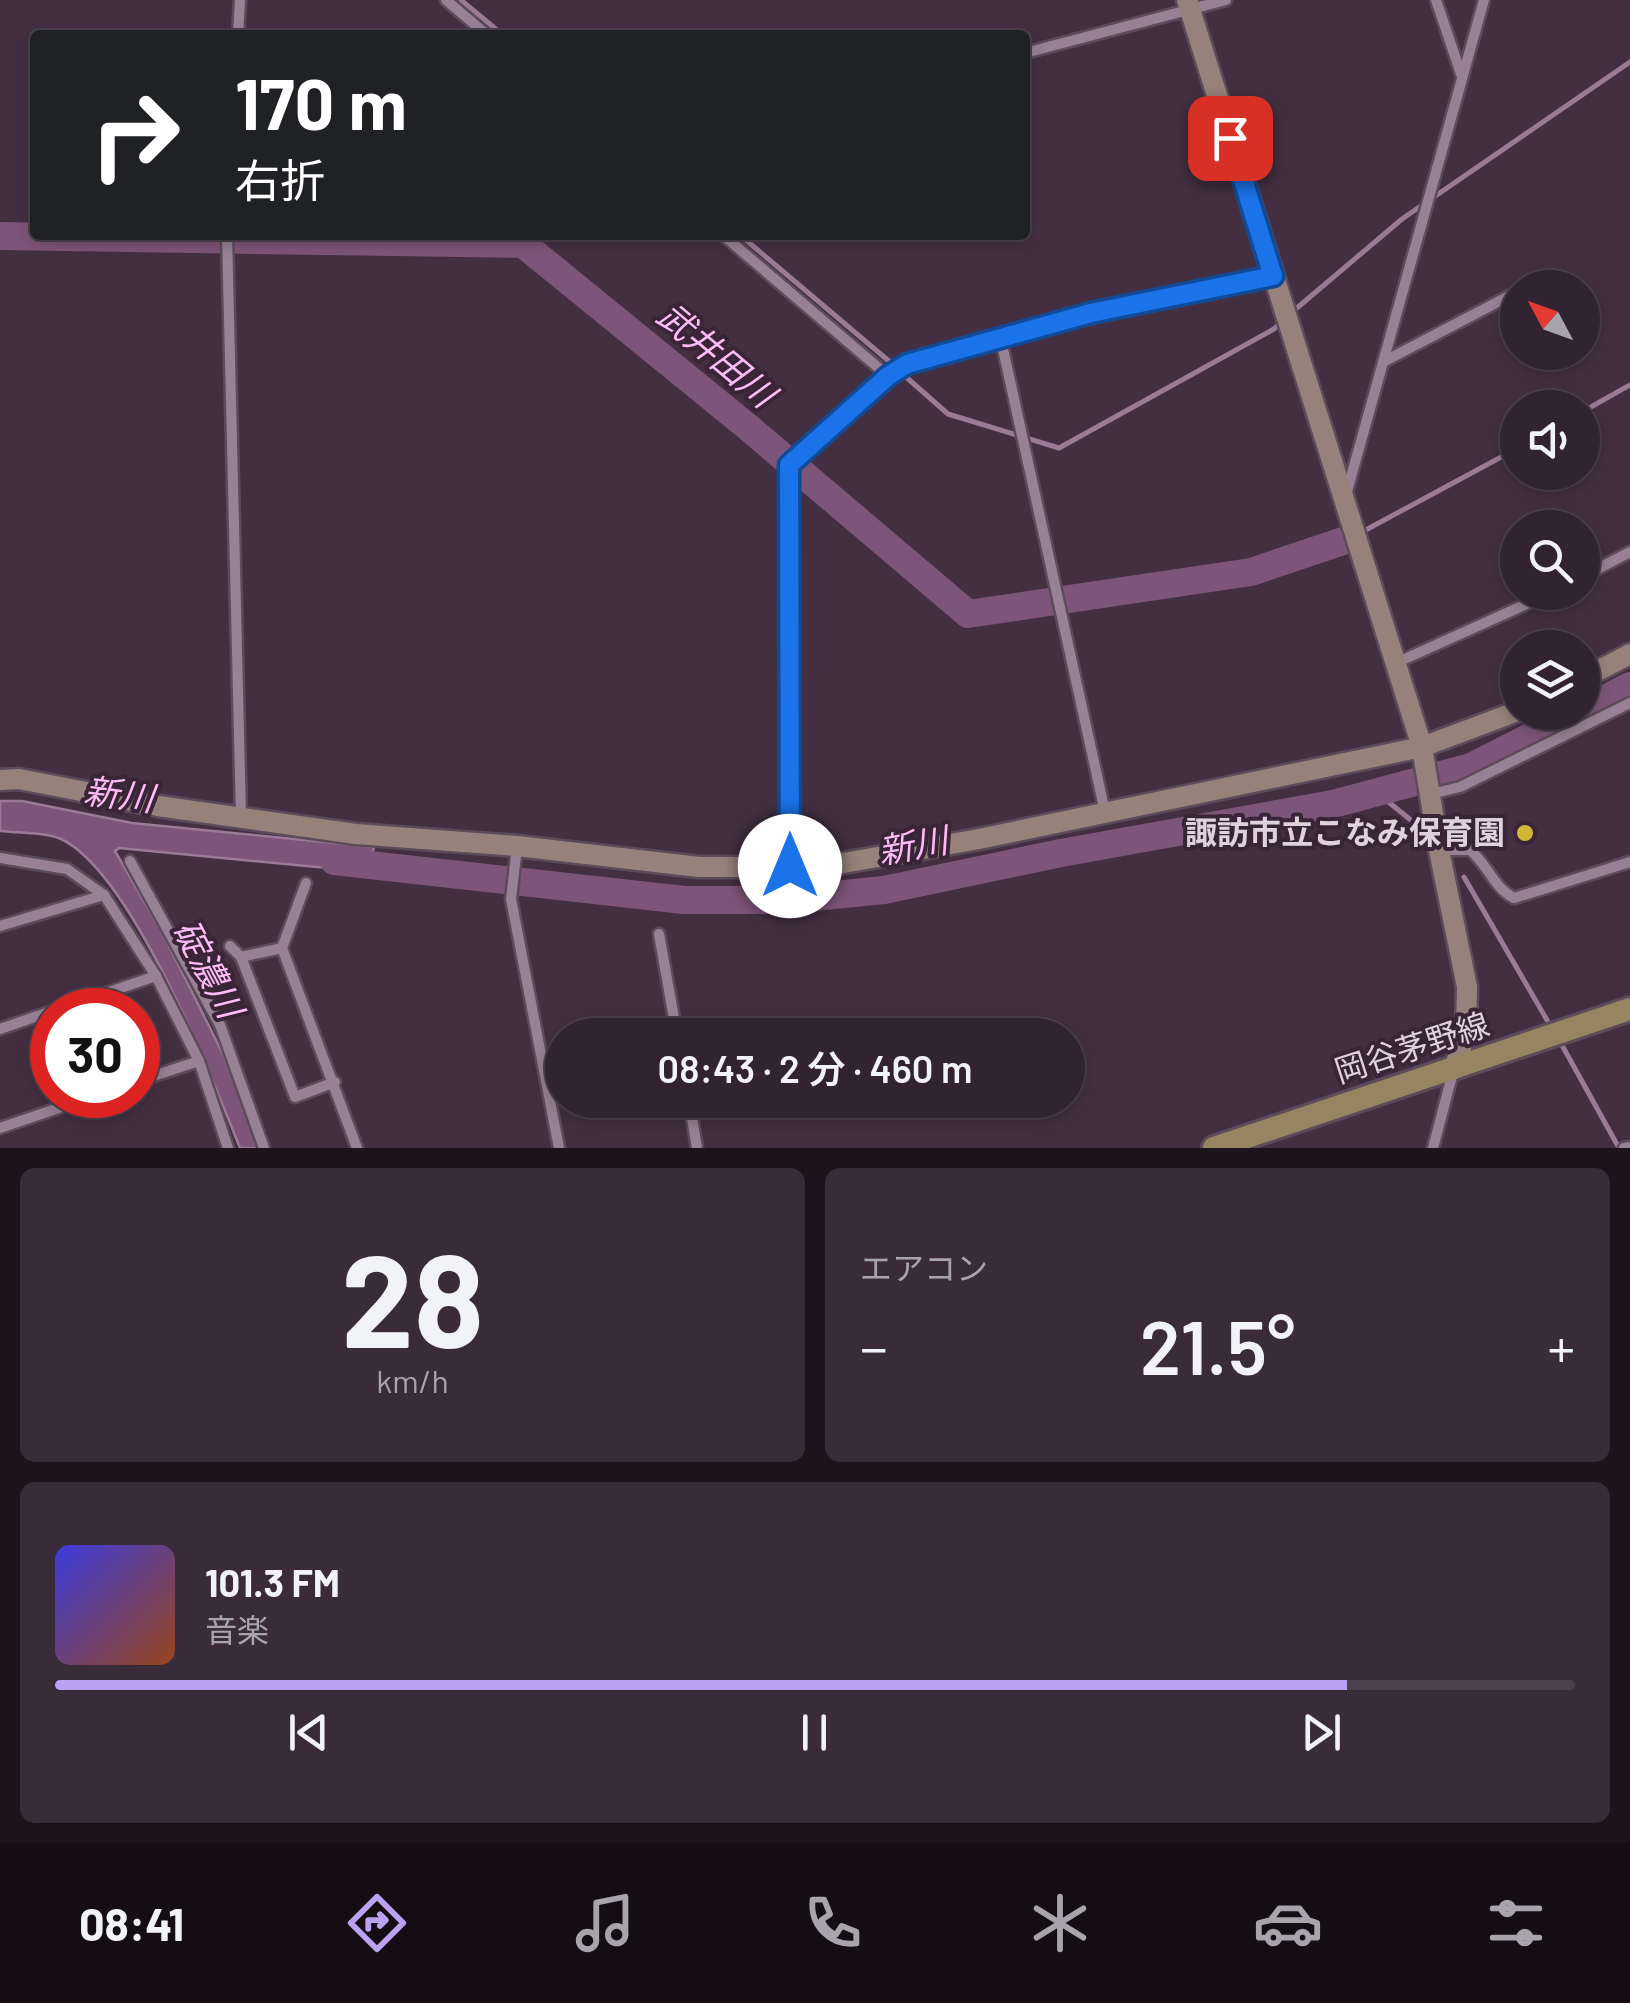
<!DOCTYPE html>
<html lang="ja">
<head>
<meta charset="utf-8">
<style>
	:root { --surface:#322331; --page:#3a2b39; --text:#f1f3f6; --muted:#a8a4ab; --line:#4d404d; --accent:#bca0f2 }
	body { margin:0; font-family:Barlow,"Noto Sans JP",sans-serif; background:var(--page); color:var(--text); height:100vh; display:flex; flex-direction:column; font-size:38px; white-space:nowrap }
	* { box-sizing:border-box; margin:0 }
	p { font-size:32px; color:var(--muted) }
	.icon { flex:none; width:55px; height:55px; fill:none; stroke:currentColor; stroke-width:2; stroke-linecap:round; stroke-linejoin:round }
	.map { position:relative; height:1148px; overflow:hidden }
	.sheet { display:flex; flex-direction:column; gap:20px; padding:20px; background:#1c131b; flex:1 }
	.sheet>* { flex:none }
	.top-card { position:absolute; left:30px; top:30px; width:1000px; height:210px; border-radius:10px; box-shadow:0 5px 15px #0003,0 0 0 2px var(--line); background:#202124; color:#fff; overflow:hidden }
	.needle { width:65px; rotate:311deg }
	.fabs { position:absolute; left:1500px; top:270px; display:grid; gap:20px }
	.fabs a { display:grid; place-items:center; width:100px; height:100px; border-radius:50%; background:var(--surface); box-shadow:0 5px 15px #0003,0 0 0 2px var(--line); font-size:50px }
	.speed { position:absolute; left:30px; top:988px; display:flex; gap:20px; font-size:50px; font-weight:700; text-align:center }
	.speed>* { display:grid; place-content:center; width:130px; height:130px; border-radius:50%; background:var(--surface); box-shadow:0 5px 15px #0003,0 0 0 2px var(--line); line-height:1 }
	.speed .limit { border:15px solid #d22; background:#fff; color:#111 }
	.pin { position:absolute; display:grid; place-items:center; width:85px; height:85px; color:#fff; margin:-42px; border-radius:20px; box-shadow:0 5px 15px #0006 }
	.me { position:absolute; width:110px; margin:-55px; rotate:0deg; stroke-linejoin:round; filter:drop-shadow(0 0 8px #0008) }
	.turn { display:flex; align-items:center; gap:35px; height:210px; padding:0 40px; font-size:45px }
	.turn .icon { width:130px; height:130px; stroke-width:2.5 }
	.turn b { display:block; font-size:70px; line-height:85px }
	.big { font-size:75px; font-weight:600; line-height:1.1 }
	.sheet .card { flex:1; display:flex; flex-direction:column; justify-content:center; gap:15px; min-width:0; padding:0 35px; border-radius:15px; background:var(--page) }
	.sheet .dial { align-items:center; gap:0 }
	.dial b { font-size:130px; line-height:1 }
	.song { display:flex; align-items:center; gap:30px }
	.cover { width:120px; height:120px; border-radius:15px; background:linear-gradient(135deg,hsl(240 70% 55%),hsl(20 70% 35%)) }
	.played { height:10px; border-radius:5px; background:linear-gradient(90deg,var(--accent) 85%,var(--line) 85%) }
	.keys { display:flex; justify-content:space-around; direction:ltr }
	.heat { display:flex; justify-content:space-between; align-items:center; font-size:55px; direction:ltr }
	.sheet .tiles { flex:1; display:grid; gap:20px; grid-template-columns:1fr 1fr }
	.card:last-child { grid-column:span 2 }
	.trip { position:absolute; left:545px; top:1018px; width:540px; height:100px; border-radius:50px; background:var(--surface); box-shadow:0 5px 15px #0003,0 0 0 2px var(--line); font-weight:600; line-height:100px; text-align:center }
	.tabs { display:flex; height:160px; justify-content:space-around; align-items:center; background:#140e14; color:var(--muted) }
	.tabs .icon { width:70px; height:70px }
	.tabs .active { color:var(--accent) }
	.tabs b { font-size:45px; color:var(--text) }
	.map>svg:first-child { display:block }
	.water { fill:#7e557a; stroke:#9b7a98; stroke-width:2.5 }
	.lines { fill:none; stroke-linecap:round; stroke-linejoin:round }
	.stream { stroke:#9b7a98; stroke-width:5 }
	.river { stroke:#7e557a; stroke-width:28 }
	.street-casing { stroke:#5c4b5b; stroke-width:15 }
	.secondary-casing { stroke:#5c4b5b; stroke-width:25 }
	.primary-casing { stroke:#5c4b5b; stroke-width:28 }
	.street { stroke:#988196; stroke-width:10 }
	.secondary { stroke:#97827b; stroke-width:20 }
	.primary { stroke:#978461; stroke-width:22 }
	.route-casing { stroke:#114b97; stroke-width:25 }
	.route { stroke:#1a73e8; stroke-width:18 }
	.poi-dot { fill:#d2b736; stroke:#392537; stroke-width:4 }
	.labels { text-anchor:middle; stroke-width:8; stroke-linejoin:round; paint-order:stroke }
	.poi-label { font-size:32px; font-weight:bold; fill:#dfd2dd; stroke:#392537; text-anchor:end }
	.street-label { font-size:32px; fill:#dfd2dd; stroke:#392537 }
	.water-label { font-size:35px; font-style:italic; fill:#febcf7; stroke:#392537 }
</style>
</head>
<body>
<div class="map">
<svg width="1630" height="1148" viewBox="0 0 1630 1148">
	<rect width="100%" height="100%" fill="#432f41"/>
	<path class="water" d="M0,801h22l110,22 242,24 -6,25 -249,-24 -4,3 47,81 62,124 36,92h-20c-29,-73 -109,-276 -179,-309 -17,-7 -42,-6 -61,-8z"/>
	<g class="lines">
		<g class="stream">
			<polyline points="461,0 503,35"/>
			<polyline points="740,235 890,362"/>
			<polyline points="1291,313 1402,219 1630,62"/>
			<polyline points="906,377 948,414 1059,448 1274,329 1283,320"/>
			<polyline points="1582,412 1630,385"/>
			<polyline points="1362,532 1518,448"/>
			<polyline points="1376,792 1417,825"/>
			<polyline points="1464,877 1547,1020"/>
			<polyline points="1563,1047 1619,1148"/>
		</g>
		<g class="river">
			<polyline points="0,236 523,244 749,428 968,614 1251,572 1343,541"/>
			<polyline points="1582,711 1630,686"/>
			<polyline points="334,861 684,900 784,900 884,890 1061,853 1333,804 1471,767 1579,712"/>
		</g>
		<defs>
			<g id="street">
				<polyline points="446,0 487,35"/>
				<polyline points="1436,0 1461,74"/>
				<polyline points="238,35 240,0"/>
				<polyline points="1025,53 1226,0"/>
				<polyline points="227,235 241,817"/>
				<polyline points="723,235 888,376"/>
				<polyline points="1001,340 1105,812"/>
				<polyline points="1383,362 1513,294"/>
				<polyline points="1346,495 1484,0"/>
				<polyline points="1582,577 1630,552"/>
				<polyline points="1398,662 1553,592"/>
				<polyline points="1431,794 1460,787 1630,703"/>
				<polyline points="517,847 511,899 559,1148"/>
				<path d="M1440,850h30c18,15 24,38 44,48l116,-36"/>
				<polyline points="0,858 67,869 104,895 156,976 199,1061 228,1148"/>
				<polyline points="130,861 220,1025 264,1148"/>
				<polyline points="791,867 789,465 796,456 809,451 888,376 907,364 1091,313 1273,276"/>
				<polyline points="306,883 282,948 357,1148"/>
				<polyline points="0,926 104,895"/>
				<polyline points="659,934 677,1035"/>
				<polyline points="230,946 241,957 282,948"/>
				<polyline points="241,957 295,1097 335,1082"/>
				<polyline points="56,1010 156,976"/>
				<polyline points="0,1029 52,1011"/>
				<polyline points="138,1081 199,1061"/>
				<polyline points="689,1100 697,1148"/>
				<polyline points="0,1128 97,1095"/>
				<polyline points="1433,1148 1453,1072"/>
				<polyline points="1624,1148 1630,1147"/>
			</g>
			<g id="secondary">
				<polyline points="1187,0 1422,747 1439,850 1467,987 1466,1032 1454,1069"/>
				<polyline points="1582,679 1630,654"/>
				<polyline points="0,780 19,779 158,806 356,834 517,846 699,867 791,867 838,864 979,839 1422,747 1518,711"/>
			</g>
			<polyline id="primary" points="1214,1148 1630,1009"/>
		</defs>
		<use href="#street" class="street-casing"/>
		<use href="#secondary" class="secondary-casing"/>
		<use href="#primary" class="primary-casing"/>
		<use href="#street" class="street"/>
		<use href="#secondary" class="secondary"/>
		<use href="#primary" class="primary"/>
	</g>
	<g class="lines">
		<defs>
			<polyline id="route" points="790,866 789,465 888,376 907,364 1091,313 1273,276 1230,138"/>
		</defs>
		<use href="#route" class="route-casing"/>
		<use href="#route" class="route"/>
	</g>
	<circle class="poi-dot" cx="1525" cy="833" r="10"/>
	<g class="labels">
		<g class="poi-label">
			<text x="1505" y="844">諏訪市立こなみ保育園</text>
		</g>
		<g class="street-label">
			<text transform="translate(1412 1048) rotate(-18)" y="11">岡谷茅野線</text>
		</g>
		<g class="water-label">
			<text transform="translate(716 355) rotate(40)" y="12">武井田川</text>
			<text transform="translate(119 795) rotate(7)" y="12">新川</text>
			<text transform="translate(913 846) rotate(-10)" y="12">新川</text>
			<text transform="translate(208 969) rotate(62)" y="12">碇濃川</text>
		</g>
	</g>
</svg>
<div class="fabs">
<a><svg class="needle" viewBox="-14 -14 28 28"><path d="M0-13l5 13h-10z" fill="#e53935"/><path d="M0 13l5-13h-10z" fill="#a8a4ab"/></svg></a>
<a><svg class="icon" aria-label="sound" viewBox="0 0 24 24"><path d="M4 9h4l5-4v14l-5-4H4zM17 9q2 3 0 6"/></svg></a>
<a><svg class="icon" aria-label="search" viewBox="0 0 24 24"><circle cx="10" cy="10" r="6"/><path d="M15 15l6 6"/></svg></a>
<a><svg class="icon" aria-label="layers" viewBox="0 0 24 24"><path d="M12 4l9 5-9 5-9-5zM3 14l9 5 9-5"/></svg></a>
</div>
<div class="speed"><div class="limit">30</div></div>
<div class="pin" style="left:1230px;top:138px;background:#d93025"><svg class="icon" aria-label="arrive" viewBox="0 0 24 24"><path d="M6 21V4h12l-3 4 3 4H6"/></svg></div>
<svg class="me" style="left:790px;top:866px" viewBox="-20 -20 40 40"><circle r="19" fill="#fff"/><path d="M0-13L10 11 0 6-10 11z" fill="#1a73e8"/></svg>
<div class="trip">08:43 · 2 分 · 460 m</div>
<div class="top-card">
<div class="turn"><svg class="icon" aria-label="right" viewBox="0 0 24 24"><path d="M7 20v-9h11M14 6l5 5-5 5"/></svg><div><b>170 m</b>右折</div></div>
</div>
</div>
<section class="sheet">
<div class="tiles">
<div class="card dial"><b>28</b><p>km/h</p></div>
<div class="card"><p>エアコン</p>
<div class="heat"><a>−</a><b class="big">21.5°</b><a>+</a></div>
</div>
<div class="card">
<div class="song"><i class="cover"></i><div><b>101.3 FM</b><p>音楽</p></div></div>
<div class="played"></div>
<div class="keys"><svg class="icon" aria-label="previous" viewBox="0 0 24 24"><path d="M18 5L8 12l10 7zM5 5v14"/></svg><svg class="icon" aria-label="pause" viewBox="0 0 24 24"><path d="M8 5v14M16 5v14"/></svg><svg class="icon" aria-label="next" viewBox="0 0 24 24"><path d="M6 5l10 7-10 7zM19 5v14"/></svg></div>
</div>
</div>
</section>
<nav class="tabs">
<b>08:41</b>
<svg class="icon active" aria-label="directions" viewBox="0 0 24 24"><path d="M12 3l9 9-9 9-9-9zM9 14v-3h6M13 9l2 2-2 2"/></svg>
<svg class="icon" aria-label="music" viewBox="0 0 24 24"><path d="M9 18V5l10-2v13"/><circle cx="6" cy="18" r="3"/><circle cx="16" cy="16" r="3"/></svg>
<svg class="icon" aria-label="phone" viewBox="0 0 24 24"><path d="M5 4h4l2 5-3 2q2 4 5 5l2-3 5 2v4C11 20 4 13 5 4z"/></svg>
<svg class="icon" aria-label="climate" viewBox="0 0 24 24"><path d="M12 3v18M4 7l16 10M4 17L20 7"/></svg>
<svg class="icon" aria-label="car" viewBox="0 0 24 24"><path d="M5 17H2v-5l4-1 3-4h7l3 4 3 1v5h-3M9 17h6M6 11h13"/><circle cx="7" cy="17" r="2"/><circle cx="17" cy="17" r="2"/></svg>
<svg class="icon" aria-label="filters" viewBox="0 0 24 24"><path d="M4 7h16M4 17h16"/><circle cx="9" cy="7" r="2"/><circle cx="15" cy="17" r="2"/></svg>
</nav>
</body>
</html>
